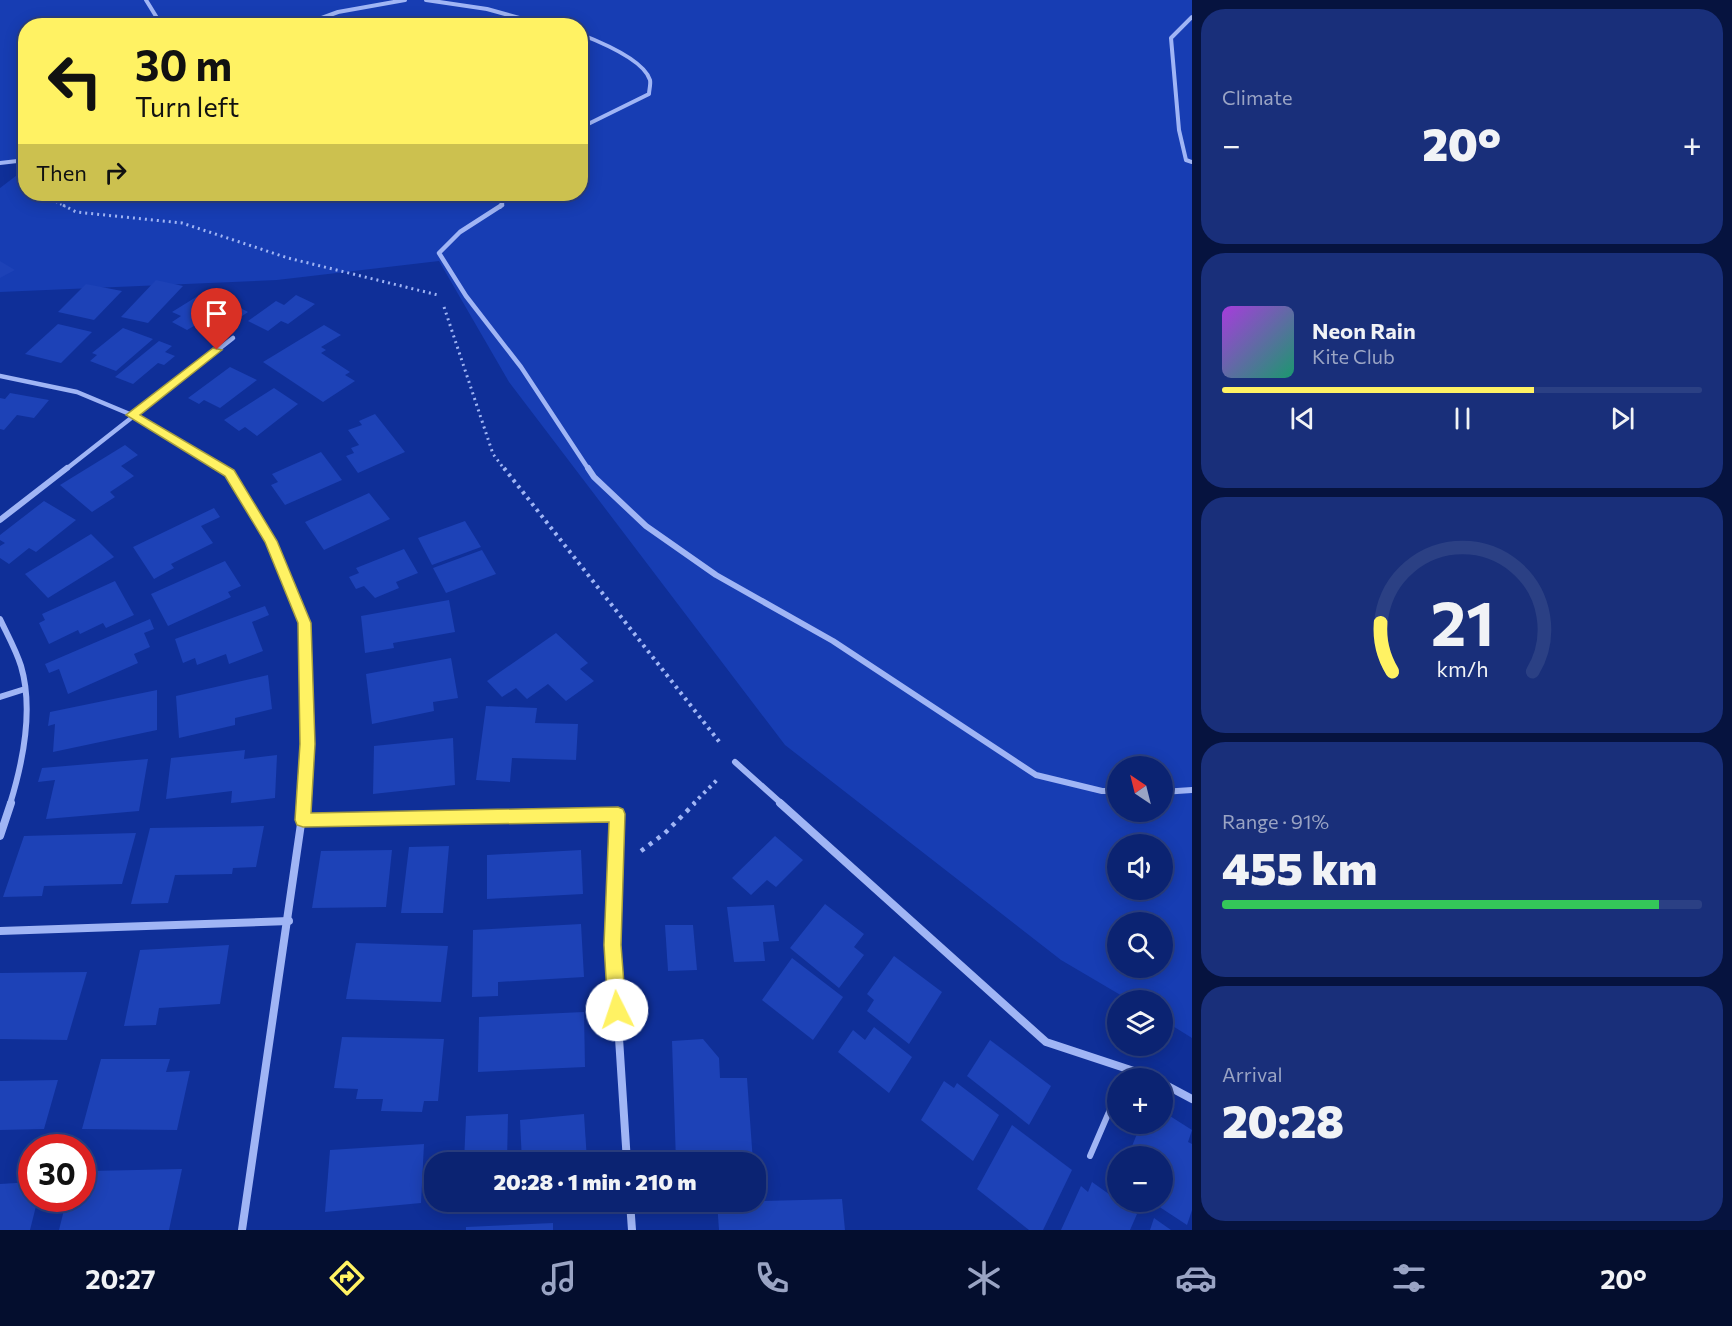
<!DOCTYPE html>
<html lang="en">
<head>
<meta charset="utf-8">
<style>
	:root { --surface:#0b2372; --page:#192f7a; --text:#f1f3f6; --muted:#9aa4c4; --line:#2b4084; --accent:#fff263 }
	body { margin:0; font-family:Commissioner,sans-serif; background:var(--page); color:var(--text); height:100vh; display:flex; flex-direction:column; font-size:22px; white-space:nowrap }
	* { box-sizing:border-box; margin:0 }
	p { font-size:20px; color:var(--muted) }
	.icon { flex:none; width:33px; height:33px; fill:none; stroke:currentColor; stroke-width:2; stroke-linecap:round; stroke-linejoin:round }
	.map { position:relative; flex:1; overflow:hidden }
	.drawer { display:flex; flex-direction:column; gap:9px; padding:9px; background:#06133f; width:540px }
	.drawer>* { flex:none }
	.hud { position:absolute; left:18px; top:18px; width:570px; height:183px; border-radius:24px; box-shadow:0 3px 15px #0003,0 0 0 2px var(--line); background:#fff263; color:#111; overflow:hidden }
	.needle { width:39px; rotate:325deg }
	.fabs { position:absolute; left:1107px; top:756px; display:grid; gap:12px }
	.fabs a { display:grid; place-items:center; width:66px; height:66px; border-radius:50%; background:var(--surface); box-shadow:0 3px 15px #0003,0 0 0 2px var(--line); font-size:30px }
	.speed { position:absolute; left:18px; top:1134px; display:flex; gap:12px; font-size:30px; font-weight:700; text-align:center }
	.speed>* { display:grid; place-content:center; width:78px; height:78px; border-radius:50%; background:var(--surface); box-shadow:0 3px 15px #0003,0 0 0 2px var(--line); line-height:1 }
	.speed .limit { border:9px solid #d22; background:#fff; color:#111 }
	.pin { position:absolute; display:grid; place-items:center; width:51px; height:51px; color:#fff; margin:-62px -26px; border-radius:50% 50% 50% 0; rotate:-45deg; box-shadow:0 0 6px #0007 }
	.pin .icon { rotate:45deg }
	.me { position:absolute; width:66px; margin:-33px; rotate:356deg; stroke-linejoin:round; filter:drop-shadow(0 0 4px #0008) }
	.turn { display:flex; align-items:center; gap:21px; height:126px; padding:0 18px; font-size:27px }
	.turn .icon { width:78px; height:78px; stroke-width:2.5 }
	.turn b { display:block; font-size:42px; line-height:51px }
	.then { display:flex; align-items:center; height:57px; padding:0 18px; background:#0003; gap:12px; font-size:22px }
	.big { font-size:45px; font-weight:800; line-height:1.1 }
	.drawer .tile { flex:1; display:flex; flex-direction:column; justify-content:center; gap:9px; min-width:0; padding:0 21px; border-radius:24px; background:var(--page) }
	.drawer .dial { align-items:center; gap:0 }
	.dial svg { height:156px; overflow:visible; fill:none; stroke:var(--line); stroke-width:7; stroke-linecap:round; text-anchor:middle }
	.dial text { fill:var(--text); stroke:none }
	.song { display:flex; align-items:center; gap:18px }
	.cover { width:72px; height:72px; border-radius:9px; background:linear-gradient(135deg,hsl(280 70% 55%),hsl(160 70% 35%)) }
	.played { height:6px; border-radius:3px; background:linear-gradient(90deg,var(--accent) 65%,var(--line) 65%) }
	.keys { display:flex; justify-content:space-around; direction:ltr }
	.heat { display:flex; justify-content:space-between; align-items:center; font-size:33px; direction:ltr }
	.charge { height:9px; border-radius:4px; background:linear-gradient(90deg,#34c759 91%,var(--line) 0) }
	.trip { position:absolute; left:424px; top:1152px; width:342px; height:60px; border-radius:24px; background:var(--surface); box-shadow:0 3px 15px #0003,0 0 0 2px var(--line); font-weight:800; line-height:60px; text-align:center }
	.tab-bar { display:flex; height:96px; justify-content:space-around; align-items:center; background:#040e2e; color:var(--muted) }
	.tab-bar .icon { width:42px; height:42px }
	.tab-bar .active { color:var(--accent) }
	.tab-bar b { font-size:27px; color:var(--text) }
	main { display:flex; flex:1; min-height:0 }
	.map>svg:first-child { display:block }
	.green { fill:#173db3; fill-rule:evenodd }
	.building { fill:#1d42b7 }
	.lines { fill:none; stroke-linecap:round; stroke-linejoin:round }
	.path-far3 { stroke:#a0b5f5; stroke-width:2; stroke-dasharray:1.5 3; stroke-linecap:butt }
	.path-far2 { stroke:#a0b5f5; stroke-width:3; stroke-dasharray:2 4; stroke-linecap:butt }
	.path-far1 { stroke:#a0b5f5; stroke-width:4; stroke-dasharray:3 4.5; stroke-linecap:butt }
	.path { stroke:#a0b5f5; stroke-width:4.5; stroke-dasharray:4 6; stroke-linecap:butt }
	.service { stroke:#a0b5f5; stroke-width:6 }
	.minor-far3 { stroke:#a0b5f5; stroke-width:4 }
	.minor-far2 { stroke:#a0b5f5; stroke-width:4.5 }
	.minor-far1 { stroke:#a0b5f5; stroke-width:6 }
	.minor { stroke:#a0b5f5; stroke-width:8 }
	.route { fill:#fff263; stroke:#a69d40; stroke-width:1.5 }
</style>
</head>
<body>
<main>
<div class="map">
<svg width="1192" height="1230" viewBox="0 0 1192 1230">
	<rect width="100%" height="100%" fill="#0f2f98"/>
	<path class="green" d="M0,0h1192v1038l-29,-18 -1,-20h-33l-68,-40 -276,-215 -276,-363 -70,-121 -162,19 -277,12v-104l25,-19 1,25h554v-168h-554l-1,136 -25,-1zM1118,766h44v46h-44zM1118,844h44v46h-44zM1118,922h44v46h-44z"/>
	<g class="building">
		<polygon points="0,261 15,270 0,278"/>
		<polygon points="156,280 183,286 148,323 121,317"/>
		<polygon points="86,284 122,291 94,320 58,312"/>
		<polygon points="201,294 222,306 229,302 248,312 217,333 199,323 187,330 172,322 181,316 172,312"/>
		<polygon points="296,295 315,304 288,324 281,321 268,331 248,321 276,301 284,305"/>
		<polygon points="58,324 92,332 61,363 25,354"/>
		<polygon points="324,325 341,335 321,347 326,350 321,353 350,372 345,375 355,381 323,402 263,362"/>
		<polygon points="123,328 153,339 116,371 90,361 97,355 92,353"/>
		<polygon points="159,341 172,346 165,352 175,356 164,365 158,363 133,384 115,377"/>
		<polygon points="230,367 257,380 220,408 204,400 199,404 188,398"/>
		<polygon points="274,388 298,404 257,436 245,427 239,431 224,420"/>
		<polygon points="10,393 49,400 34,418 17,415 4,430 0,429 0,398 5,399"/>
		<polygon points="375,414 405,452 358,473 346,456 354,453 351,448 359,445 348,430 362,425 359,421"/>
		<polygon points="125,445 138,455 121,466 134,476 110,492 115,497 92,512 60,485"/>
		<polygon points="321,452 342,480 285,505 271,485 278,482 272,474"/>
		<polygon points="369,493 390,519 324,550 305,522"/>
		<polygon points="44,501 76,520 36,552 29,548 9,564 0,558 0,546 5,543 0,540 0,535"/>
		<polygon points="214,508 220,517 201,526 213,543 171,564 174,568 154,579 133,547"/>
		<polygon points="465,521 481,547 432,565 418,538"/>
		<polygon points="91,534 114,557 48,598 25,574"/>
		<polygon points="404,549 418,573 396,582 399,588 375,598 364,586 356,589 349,577 359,573 356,568"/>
		<polygon points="482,550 496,574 446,593 433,568"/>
		<polygon points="225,561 241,586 228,592 231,597 168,626 151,594"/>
		<polygon points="115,581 134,615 106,628 103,623 80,634 78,630 49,644 39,623 45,620 42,614"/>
		<polygon points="449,600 455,632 393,643 394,648 365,653 361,616"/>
		<polygon points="265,606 269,615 252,622 263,651 229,664 226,654 197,665 195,658 183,663 175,639"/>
		<polygon points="150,619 154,629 144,633 150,647 134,654 138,663 68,694 59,669 49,673 45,664"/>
		<polygon points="556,633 588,663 580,669 594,681 566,701 548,684 527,699 516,688 502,697 487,681"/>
		<polygon points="451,658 458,698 433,702 434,711 372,724 366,674"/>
		<polygon points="268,675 272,709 235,718 235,725 179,738 176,696"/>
		<polygon points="157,690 157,730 53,752 55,724 48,726 50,712"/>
		<polygon points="486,706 537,708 535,723 578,724 576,760 512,758 510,782 476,780"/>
		<polygon points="453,738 455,785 373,794 374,746"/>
		<polygon points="245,750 244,759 277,755 275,798 231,803 232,791 166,799 171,758"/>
		<polygon points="148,759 139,811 46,819 55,780 38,782 42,768"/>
		<polygon points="264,826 256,867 233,868 232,874 175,875 168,903 131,904 150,828"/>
		<polygon points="136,833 122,884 44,886 42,896 3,897 24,836"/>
		<polygon points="775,836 803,860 776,887 767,880 751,895 732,878"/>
		<polygon points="449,846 443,913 401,913 409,847"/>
		<polygon points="392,850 386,907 312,908 321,851"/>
		<polygon points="581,850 583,894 487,899 487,855"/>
		<polygon points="825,904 864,934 854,947 864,955 839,988 790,948"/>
		<polygon points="774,905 779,941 763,942 765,961 734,962 727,907"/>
		<polygon points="581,924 584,977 498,982 498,996 472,997 473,930"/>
		<polygon points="665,925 693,925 697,970 668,971"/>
		<polygon points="356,943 448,946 441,1002 346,999"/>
		<polygon points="229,945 220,1004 159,1008 156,1025 124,1026 140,950"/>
		<polygon points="894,956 942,992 909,1044 867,1011 874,1000 867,994"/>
		<polygon points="792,958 843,997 813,1040 762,1000"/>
		<polygon points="87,972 67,1040 0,1039 0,973"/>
		<polygon points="584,1012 585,1067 478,1072 479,1017"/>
		<polygon points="874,1027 912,1057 889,1093 838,1052 853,1030 865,1040"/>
		<polygon points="342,1037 444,1039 438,1101 424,1101 422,1112 381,1111 383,1099 356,1099 358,1089 334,1088"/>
		<polygon points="703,1039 719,1058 720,1078 747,1078 753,1162 676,1162 672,1041"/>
		<polygon points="990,1040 1051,1086 1029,1125 967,1076"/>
		<polygon points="101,1059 170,1059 166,1072 190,1071 177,1130 82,1129"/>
		<polygon points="58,1080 44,1129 0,1130 0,1081"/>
		<polygon points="944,1081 954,1088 957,1083 999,1115 973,1161 921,1120"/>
		<polygon points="1162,1111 1192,1130 1188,1142 1192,1144 1192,1210 1187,1225 1152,1202 1162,1202 1162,1156 1128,1156 1141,1124 1162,1124"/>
		<polygon points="508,1114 507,1162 464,1162 466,1116"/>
		<polygon points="584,1114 587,1161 522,1162 520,1120"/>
		<polygon points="1012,1125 1072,1170 1043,1230 1029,1230 977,1189"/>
		<polygon points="424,1144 421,1203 325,1212 330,1150"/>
		<polygon points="182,1169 169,1230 59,1230 67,1198 82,1198 82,1187 86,1186 90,1171"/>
		<polygon points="32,1182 32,1198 38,1198 30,1230 0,1230 0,1184"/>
		<polygon points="1092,1182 1137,1214 1130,1230 1061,1230 1081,1186 1088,1192"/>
		<polygon points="842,1199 845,1230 719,1230 717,1202"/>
		<polygon points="1154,1218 1171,1230 1150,1230"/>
		<polygon points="553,1223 553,1230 466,1230 466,1227"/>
	</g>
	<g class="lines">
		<polyline class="path-far3" points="40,194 66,207"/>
		<g class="path-far2">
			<polyline points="63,205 76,212 182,223 288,258 438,295"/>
			<polyline points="444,307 493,454 505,470"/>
		</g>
		<g class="path-far1">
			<polyline points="504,468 721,744"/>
			<polyline points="693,804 719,778"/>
		</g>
		<polyline class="path" points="641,851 665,833 695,803"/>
		<g class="service">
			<polyline points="1123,1078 1127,1068"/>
			<polyline points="1090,1156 1118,1091"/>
		</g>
		<g class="minor-far3">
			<polyline points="146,0 162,26"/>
			<polyline points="426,0 487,9 548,26"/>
			<polyline points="1192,17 1171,38 1179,130 1186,160 1192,162"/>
			<polyline points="300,26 338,12 405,0"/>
			<path d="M580,34c18,7 64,26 70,46 1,4 -1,10 -1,14l-69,34"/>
			<polyline points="0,163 26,160"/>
			<polyline points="500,207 507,194"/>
		</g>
		<g class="minor-far2">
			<polyline points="502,205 460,232 439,253 466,296 521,367 589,470"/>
			<polyline points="0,376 77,392 132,415 223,470"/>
			<polyline points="65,470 233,338"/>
		</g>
		<g class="minor-far1">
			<polyline points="221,468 229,473 271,541 304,623 307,745 304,804"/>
			<polyline points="588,468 594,477 646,526 716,575 833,641 1036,775 1102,791 1118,791"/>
			<polyline points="0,520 67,468"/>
			<path d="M0,619c7,15 16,31 21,47 13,44 2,96 -11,138"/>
			<polyline points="0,697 25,689"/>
			<polyline points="735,762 782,804"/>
			<polyline points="1162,792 1192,790"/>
		</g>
		<g class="minor">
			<polyline points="780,803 1046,1042 1155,1078"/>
			<polyline points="303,820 618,814 613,945 627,1162"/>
			<polyline points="0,836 11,803"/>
			<polyline points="0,931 289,921"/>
			<polyline points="1162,1083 1192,1099"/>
			<polyline points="630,1202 632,1230"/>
			<polyline points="242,1230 304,803"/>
		</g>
	</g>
	<polygon class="route" points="213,348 222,350 140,415 234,470 277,541 311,623 315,744 311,813 618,807 623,809 625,814 621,945 626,1010 623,1016 617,1019 611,1016 608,1010 604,945 609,822 303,827 297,825 295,820 300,744 298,623 265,542 225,476 126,415"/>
</svg>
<div class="fabs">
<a><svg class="needle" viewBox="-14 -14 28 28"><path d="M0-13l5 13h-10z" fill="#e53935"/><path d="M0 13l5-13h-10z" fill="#9aa4c4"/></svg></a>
<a><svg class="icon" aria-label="sound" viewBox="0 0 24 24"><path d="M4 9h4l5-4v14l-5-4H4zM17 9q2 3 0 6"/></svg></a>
<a><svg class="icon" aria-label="search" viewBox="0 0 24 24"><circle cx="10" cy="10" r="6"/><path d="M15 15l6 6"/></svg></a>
<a><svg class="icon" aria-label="layers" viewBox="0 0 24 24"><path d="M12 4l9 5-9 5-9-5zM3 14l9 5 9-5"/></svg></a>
<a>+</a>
<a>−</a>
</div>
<div class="speed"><div class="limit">30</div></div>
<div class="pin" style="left:217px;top:350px;background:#d93025"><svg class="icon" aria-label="arrive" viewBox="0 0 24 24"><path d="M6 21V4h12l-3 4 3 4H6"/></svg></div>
<svg class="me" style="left:617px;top:1010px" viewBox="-20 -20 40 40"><circle r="19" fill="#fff"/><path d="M0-13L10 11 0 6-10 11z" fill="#fff263"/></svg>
<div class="trip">20:28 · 1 min · 210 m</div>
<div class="hud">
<div class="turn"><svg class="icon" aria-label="left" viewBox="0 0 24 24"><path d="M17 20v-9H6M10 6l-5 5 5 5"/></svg><div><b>30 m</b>Turn left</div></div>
<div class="then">Then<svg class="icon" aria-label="right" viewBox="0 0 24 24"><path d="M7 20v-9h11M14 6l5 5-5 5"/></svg></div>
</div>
</div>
<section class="drawer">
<div class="tile"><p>Climate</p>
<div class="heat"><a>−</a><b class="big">20°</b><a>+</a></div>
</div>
<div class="tile">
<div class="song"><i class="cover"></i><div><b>Neon Rain</b><p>Kite Club</p></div></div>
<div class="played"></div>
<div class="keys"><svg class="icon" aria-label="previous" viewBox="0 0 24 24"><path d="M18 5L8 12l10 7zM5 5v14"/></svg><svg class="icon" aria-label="pause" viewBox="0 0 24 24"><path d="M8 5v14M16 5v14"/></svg><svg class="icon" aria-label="next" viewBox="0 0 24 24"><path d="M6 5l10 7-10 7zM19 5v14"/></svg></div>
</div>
<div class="tile dial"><svg viewBox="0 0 100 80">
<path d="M14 69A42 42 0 1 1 86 69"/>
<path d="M14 69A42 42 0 0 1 8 44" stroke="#fff263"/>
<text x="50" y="56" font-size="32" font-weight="700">21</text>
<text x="50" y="72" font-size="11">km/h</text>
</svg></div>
<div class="tile"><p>Range · 91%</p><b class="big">455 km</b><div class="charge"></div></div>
<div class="tile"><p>Arrival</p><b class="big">20:28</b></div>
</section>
</main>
<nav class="tab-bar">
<b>20:27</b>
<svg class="icon active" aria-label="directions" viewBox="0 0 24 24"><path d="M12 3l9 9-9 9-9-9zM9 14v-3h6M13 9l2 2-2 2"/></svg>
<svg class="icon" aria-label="music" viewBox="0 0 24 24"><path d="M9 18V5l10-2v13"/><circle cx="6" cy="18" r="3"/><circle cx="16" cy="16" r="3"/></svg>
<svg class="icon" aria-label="phone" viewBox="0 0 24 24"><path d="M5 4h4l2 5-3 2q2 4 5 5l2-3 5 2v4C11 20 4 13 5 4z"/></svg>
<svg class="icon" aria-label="climate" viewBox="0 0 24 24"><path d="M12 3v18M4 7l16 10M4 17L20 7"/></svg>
<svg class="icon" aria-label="car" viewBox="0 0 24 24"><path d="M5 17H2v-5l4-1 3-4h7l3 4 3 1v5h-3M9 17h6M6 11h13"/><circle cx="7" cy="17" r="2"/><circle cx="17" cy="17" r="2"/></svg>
<svg class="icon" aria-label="filters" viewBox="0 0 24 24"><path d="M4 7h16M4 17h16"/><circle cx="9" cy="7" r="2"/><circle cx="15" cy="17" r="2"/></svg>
<b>20°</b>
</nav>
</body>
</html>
